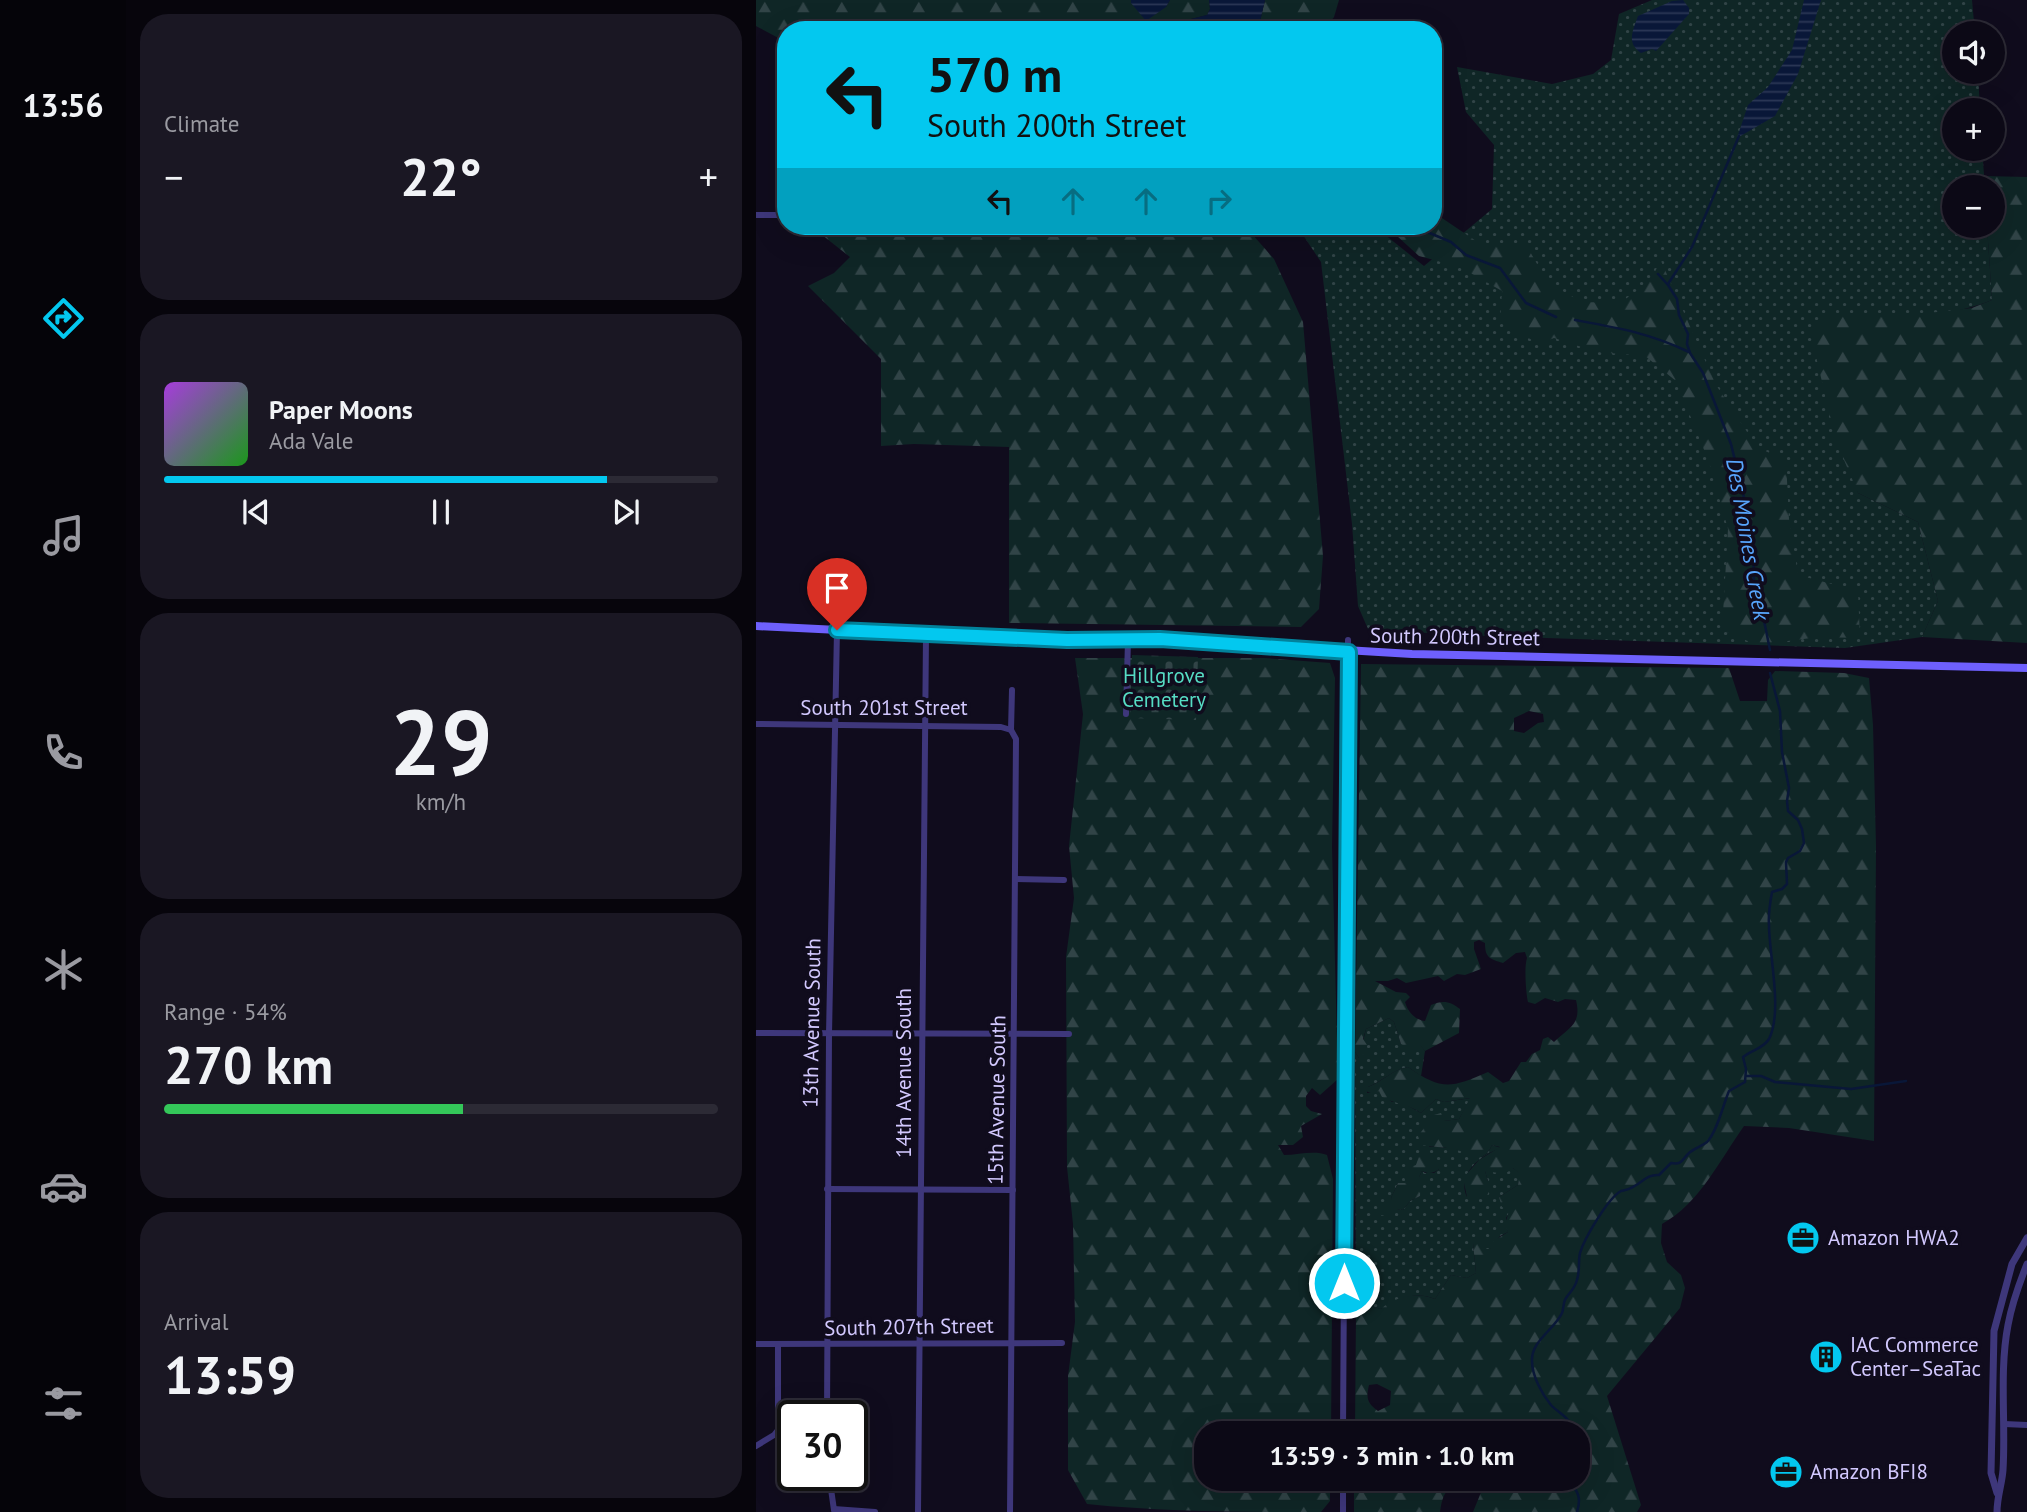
<!DOCTYPE html>
<html lang="en">
<head>
<meta charset="utf-8">
<style>
	:root { --surface:#0c0916; --page:#1a1723; --text:#f1f3f6; --muted:#9a9aa1; --line:#2c2a35; --accent:#03c8ef }
	body { margin:0; font-family:"PT Sans",sans-serif; background:var(--page); color:var(--text); height:100vh; display:flex; flex-direction:column; font-size:26px; white-space:nowrap }
	* { box-sizing:border-box; margin:0 }
	p { font-size:23px; color:var(--muted) }
	.icon { flex:none; width:38px; height:38px; fill:none; stroke:currentColor; stroke-width:2; stroke-linecap:round; stroke-linejoin:round }
	.map { position:relative; flex:1; overflow:hidden }
	.sheet { display:flex; flex-direction:column; gap:14px; padding:14px; background:#07050c; width:630px }
	.sheet>* { flex:none }
	.banner { position:absolute; left:21px; top:21px; width:665px; height:214px; border-radius:28px; box-shadow:0 7px 28px #0002,0 0 0 2px var(--line); background:#03c8ef; color:#111; overflow:hidden }
	.buttons { position:absolute; left:1186px; top:21px; display:grid; gap:14px }
	.buttons a { display:grid; place-items:center; width:63px; height:63px; border-radius:50%; background:var(--surface); box-shadow:0 7px 28px #0002,0 0 0 2px var(--line); font-size:35px }
	.speed { position:absolute; left:21px; top:1400px; display:flex; gap:14px; font-size:35px; font-weight:700; text-align:center }
	.speed>* { display:grid; place-content:center; width:91px; height:91px; border-radius:50%; background:var(--surface); box-shadow:0 7px 28px #0002,0 0 0 2px var(--line); line-height:1 }
	.speed .limit { border:4px solid #111; border-radius:10px; background:#fff; color:#111 }
	.pin { position:absolute; display:grid; place-items:center; width:60px; height:60px; color:#fff; margin:-72px -30px; border-radius:50% 50% 50% 0; rotate:-45deg; box-shadow:0 0 7px #0007 }
	.pin .icon { rotate:45deg }
	.me { position:absolute; width:77px; margin:-38px; rotate:0deg; stroke-linejoin:round; filter:drop-shadow(0 0 5px #0008) }
	.turn { display:flex; align-items:center; gap:24px; height:147px; padding:0 35px; font-size:32px }
	.turn .icon { width:91px; height:91px; stroke-width:2.5 }
	.turn b { display:block; font-size:49px; line-height:60px }
	.lanes { display:flex; align-items:center; height:66px; padding:0 35px; background:#0003; justify-content:center; gap:35px; direction:ltr }
	.lanes .off { opacity:.35 }
	.big { font-size:52px; font-weight:600; line-height:1.1 }
	.sheet .widget { flex:1; display:flex; flex-direction:column; justify-content:center; gap:10px; min-width:0; padding:0 24px; border-radius:28px; background:var(--page) }
	.sheet .dial { align-items:center; gap:0 }
	.dial b { font-size:91px; line-height:1 }
	.song { display:flex; align-items:center; gap:21px }
	.cover { width:84px; height:84px; border-radius:10px; background:linear-gradient(135deg,hsl(280 70% 55%),hsl(120 70% 35%)) }
	.played { height:7px; border-radius:4px; background:linear-gradient(90deg,var(--accent) 80%,var(--line) 80%) }
	.keys { display:flex; justify-content:space-around; direction:ltr }
	.heat { display:flex; justify-content:space-between; align-items:center; font-size:38px; direction:ltr }
	.charge { height:10px; border-radius:5px; background:linear-gradient(90deg,#34c759 54%,var(--line) 0) }
	.trip { position:absolute; left:438px; top:1421px; width:396px; height:70px; border-radius:28px; background:var(--surface); box-shadow:0 7px 28px #0002,0 0 0 2px var(--line); font-weight:600; line-height:70px; text-align:center }
	main { display:flex; flex:1; min-height:0 }
	.dock { display:flex; flex-direction:column; width:126px; justify-content:space-around; align-items:center; background:#050409; color:var(--muted) }
	.dock .icon { width:49px; height:49px }
	.dock .active { color:var(--accent) }
	.dock b { font-size:32px; color:var(--text) }
	.map>svg:first-child { display:block }
	.grass { fill:url(#grass-dots); fill-rule:evenodd }
	.forest { fill:url(#forest-firs); fill-rule:evenodd }
	.cemetery { fill:url(#cemetery-stones) }
	.water { fill:url(#water-rules) }
	.lines { fill:none; stroke-linecap:round; stroke-linejoin:round }
	.stream { stroke:#091738; stroke-width:2.5 }
	.minor { stroke:#3e377b; stroke-width:6 }
	.tertiary { stroke:#3e377b; stroke-width:7 }
	.secondary { stroke:#6e60fd; stroke-width:8 }
	.route-casing { stroke:#02829b; stroke-width:18 }
	.route { stroke:#03c8ef; stroke-width:12 }
	.labels { text-anchor:middle; stroke-width:7; stroke-linejoin:round; paint-order:stroke }
	.street-label { font-size:21px; fill:#d2c8fe; stroke:#100c1d }
	.park-label { font-size:21px; fill:#56dcc4; stroke:#100c1d }
	.poi-label { font-size:21px; fill:#d2c8fe; stroke:#100c1d; text-anchor:start }
	.water-label { font-size:23px; font-style:italic; fill:#57a5fd; stroke:#100c1d }
</style>
</head>
<body>
<main>
<nav class="dock">
<b>13:56</b>
<svg class="icon active" aria-label="directions" viewBox="0 0 24 24"><path d="M12 3l9 9-9 9-9-9zM9 14v-3h6M13 9l2 2-2 2"/></svg>
<svg class="icon" aria-label="music" viewBox="0 0 24 24"><path d="M9 18V5l10-2v13"/><circle cx="6" cy="18" r="3"/><circle cx="16" cy="16" r="3"/></svg>
<svg class="icon" aria-label="phone" viewBox="0 0 24 24"><path d="M5 4h4l2 5-3 2q2 4 5 5l2-3 5 2v4C11 20 4 13 5 4z"/></svg>
<svg class="icon" aria-label="climate" viewBox="0 0 24 24"><path d="M12 3v18M4 7l16 10M4 17L20 7"/></svg>
<svg class="icon" aria-label="car" viewBox="0 0 24 24"><path d="M5 17H2v-5l4-1 3-4h7l3 4 3 1v5h-3M9 17h6M6 11h13"/><circle cx="7" cy="17" r="2"/><circle cx="17" cy="17" r="2"/></svg>
<svg class="icon" aria-label="filters" viewBox="0 0 24 24"><path d="M4 7h16M4 17h16"/><circle cx="9" cy="7" r="2"/><circle cx="15" cy="17" r="2"/></svg>
</nav>
<section class="sheet">
<div class="widget"><p>Climate</p>
<div class="heat"><a>−</a><b class="big">22°</b><a>+</a></div>
</div>
<div class="widget">
<div class="song"><i class="cover"></i><div><b>Paper Moons</b><p>Ada Vale</p></div></div>
<div class="played"></div>
<div class="keys"><svg class="icon" aria-label="previous" viewBox="0 0 24 24"><path d="M18 5L8 12l10 7zM5 5v14"/></svg><svg class="icon" aria-label="pause" viewBox="0 0 24 24"><path d="M8 5v14M16 5v14"/></svg><svg class="icon" aria-label="next" viewBox="0 0 24 24"><path d="M6 5l10 7-10 7zM19 5v14"/></svg></div>
</div>
<div class="widget dial"><b>29</b><p>km/h</p></div>
<div class="widget"><p>Range · 54%</p><b class="big">270 km</b><div class="charge"></div></div>
<div class="widget"><p>Arrival</p><b class="big">13:59</b></div>
</section>
<div class="map">
<svg width="1271" height="1512" viewBox="0 0 1271 1512">
	<defs>
		<pattern id="grass-dots" width="8" height="8" patternUnits="userSpaceOnUse" patternTransform="scale(1.75)"><rect width="8" height="8" fill="#0f2626"/><path d="M2 2h.1M6 6h.1" fill="none" stroke="#314447" stroke-width="1.8" stroke-linecap="round"/></pattern>
		<pattern id="forest-firs" width="22" height="20" patternUnits="userSpaceOnUse" patternTransform="scale(1.75)"><rect width="22" height="20" fill="#0f2626"/><path d="M5 1l3.5 6h-7zM16 11l3.5 6h-7z" fill="#314447"/></pattern>
		<pattern id="cemetery-stones" width="16" height="16" patternUnits="userSpaceOnUse" patternTransform="scale(1.75)"><rect width="16" height="16" fill="#0f2626"/><path d="M2 7V4a2 2 0 0 1 4 0v3zM10 15v-3a2 2 0 0 1 4 0v3z" fill="#314447"/></pattern>
		<pattern id="water-rules" width="6" height="5" patternUnits="userSpaceOnUse" patternTransform="scale(1.75)"><rect width="6" height="5" fill="#091738"/><path d="M0 2.5h6" fill="none" stroke="#2c3756"/></pattern>
	</defs>
	<rect width="100%" height="100%" fill="#100c1d"/>
	<g class="grass">
		<path d="M896,0h320l3,33h-20v39h23l2,38h-25v39h27l3,38h-30v39h32l5,74c-50,21 -112,16 -165,16l31,177 60,29 20,79 -16,36 -77,11 -387,-13 -90,-6 -10,-23 -6,-82 -31,-262 -24,-36h77l50,40 68,-57 2,-64 -28,-33 -9,-45 95,17 41,-10 18,-14 8,-46z"/>
		<path d="M633,1018l5,4 7,22 18,-1 6,8 -4,25 -13,-9c-16,3 -25,14 -40,20l-1,6 12,-2 13,11h9l20,11 15,-14 8,3 27,-4 -12,21 -15,2 -15,26c7,-1 16,1 23,1 16,2 29,21 40,-3l9,3c-20,7 -45,26 -34,49l21,-16 -3,-10 28,-3 8,6 -3,11 -19,12 11,14 -4,7 2,14 -8,4 -10,13h-5l-12,-6 3,30 -9,5 -16,-3 -16,24c-19,-8 -37,-1 -54,10l-11,-3 -14,6 -1,-260 4,6 7,-29zM669,1164l14,5 -5,4h-9l-3,-2 -3,6 1,19 -10,5 -7,9 -6,-1 -6,-11 7,-15h8l10,-18z"/>
	</g>
	<g class="forest">
		<polygon points="0,0 375,0 375,3 410,7 414,0 453,0 454,9 451,15 435,19 426,30 30,30 30,42 0,26"/>
		<polygon points="509,0 583,0 578,17 568,30 502,30"/>
		<polygon points="1228,176 1271,177 1271,643 1166,637 1182,601 1162,522 1102,493 1080,441 1054,331 1071,316 1155,315 1216,308 1236,300 1231,226 1237,226 1237,187 1229,187"/>
		<polygon points="677,212 723,243 769,243 792,283 826,302 864,303 893,282 905,261 960,385 1001,447 1030,461 1033,519 1042,575 1102,591 1104,638 1063,637 1001,645 966,630 972,529 953,462 920,381 889,356 841,352 798,338 783,344 744,322 746,291 704,267 663,256 630,226 677,226"/>
		<polygon points="69,226 489,226 518,259 547,322 567,556 563,609 545,627 253,623 253,447 158,444 125,446 125,359 52,286 78,273 94,257 61,231"/>
		<path d="M319,658h189l66,5 5,15 -3,169 6,232 -18,16 -8,-7 -6,8v10l5,5 11,3 -21,12 2,11 -10,8h-15l6,10c15,0 30,-5 43,0l6,24 -2,254h-125v46h124v22l-9,11c-78,0 -156,0 -234,-8l-19,-34v-94l7,-54 -2,-98 -6,-57 -1,-210 8,-59 -5,-52 14,-132z"/>
		<path d="M605,664l368,4 11,33h27l1,-21 7,-9 69,2 25,5 4,47 3,121 -2,295 -85,-13 -45,-2c-25,35 -44,77 -82,98l-1,19 6,19 14,13 4,13 -5,20 -73,88 34,109 -4,7h-164l11,-27 -2,-6h95v-46h-222l1,-121 14,-6 11,3c15,-13 36,-17 54,-10l16,-24 16,3 9,-5 -3,-30 2,-6 7,-1 4,13h4l2,-7 16,-10 -3,-8 4,-13 -7,-4 -3,-10 19,-12 2,-11 -7,-6 -8,6 -20,-3 5,17 -3,8 -12,4 -8,-3 -4,-19 16,-18 21,-13 -8,-2c-2,5 -6,10 -11,12 -9,3 -19,-7 -27,-8 -11,-2 -22,-2 -33,-4l-3,-9 16,-21 7,-2 3,8 15,-2 11,-21 -26,4 -8,-3 -15,14c-13,-9 -26,-9 -39,-16l-3,-6 -5,3 -17,-6 5,-5 6,4c16,-6 23,-17 40,-20 34,24 43,21 80,5l15,11 6,-2 12,-19h5l6,-8 8,-4 3,-11 5,-2 6,5c15,-15 28,-17 22,-42l-11,-1 -7,3 -13,-4 -10,6 -7,-2c-2,-9 -4,-35 -1,-44l-2,-6 -9,1 -13,10c-13,-4 -18,-5 -18,-20l-6,-3 -5,2v7l7,20 -16,6 -8,-1 -13,7 -6,-5 -32,7 -9,-5 -9,3h-13l21,11 10,1 4,4 -5,5c3,10 10,18 20,19l6,-16c12,-5 19,-4 29,4l-1,24 -34,18 -6,-7 -9,5 -9,-5 -7,-22 -5,-4 -23,11 -3,10 4,6 -3,9 -5,4 -4,-6zM773,711l14,3 1,8 -6,1 -14,10 -10,-2v-13zM621,1384l14,7 -1,14 -12,6c-11,-8 -12,-13 -9,-26z"/>
		<path d="M668,1152l4,4 -3,8 11,-1 3,6c-6,5 -11,5 -17,2l-3,6 2,5 -1,14 -10,5 -7,9 -6,-1 -4,9 -12,-3 -1,-6 13,-5 -2,-6 7,-15h8l-3,-10 6,-6 7,-2 3,-9z"/>
		<path d="M598,1479h119c-22,10 -29,5 -33,33h-86z"/>
	</g>
	<polygon class="cemetery" points="376,655 442,657 440,720 374,718"/>
	<g class="water">
		<polygon points="375,0 414,0 410,7 390,21 375,3"/>
		<polygon points="453,0 509,0 502,30 425,29 435,19 451,15 454,9"/>
		<path d="M927,0l6,8v6l-33,37 -4,-2 -11,4c-15,-10 -8,-23 -3,-37l34,-15z"/>
		<polygon points="1048,0 1065,0 1042,74 1019,116 981,138 992,105 1012,87 1036,50"/>
	</g>
	<g class="lines">
		<g class="stream">
			<polyline points="657,226 695,242 710,255 744,268 770,303 800,317"/>
			<polyline points="902,274 912,285 921,299 923,315 932,334 931,344 934,353 947,373 975,444 994,522 997,544 998,583 1004,601 1014,650"/>
			<polyline points="912,284 936,247 983,136"/>
			<path d="M819,320c44,8 74,13 114,32"/>
			<polyline points="991,1076 1005,1076 1019,1082 1095,1089 1150,1081"/>
			<path d="M814,1433c4,-15 -11,-19 -19,-28 -9,-11 -19,-29 -19,-44 -1,-20 22,-31 30,-48 2,-5 1,-11 4,-15 5,-7 9,-10 11,-18 3,-9 1,-18 3,-27 4,-14 28,-55 41,-62 3,-1 7,-1 10,-3 11,-5 16,-14 28,-13l12,-12c11,2 11,-3 17,-9 6,-6 13,-7 19,-12 10,-10 16,-37 22,-51l16,-9 1,-13 -3,-12c8,-7 20,-8 26,-18 14,-28 0,-84 0,-114 -1,-11 1,-22 3,-33l10,-3 5,-5 -1,-22 2,-4 12,-7 4,-8 -2,-14 -4,-9 -10,-9 -1,-10 2,-13 -7,-36 -2,-41 -10,-38"/>
			<path d="M812,1479c9,12 14,17 9,33"/>
		</g>
		<g class="minor">
			<polyline points="0,215 30,215"/>
			<polyline points="370,714 372,640"/>
			<polyline points="0,724 245,727 255,730"/>
			<polyline points="260,879 308,880"/>
			<polyline points="0,1033 313,1034"/>
			<polyline points="71,1189 257,1190"/>
			<polyline points="0,1344 306,1343"/>
			<polyline points="71,1416 73,1034 81,630"/>
			<polyline points="1248,1424 1271,1425"/>
			<polyline points="587,1433 592,640"/>
			<polyline points="0,1446 18,1435 22,1430 22,1345"/>
			<polyline points="73,1475 78,1510"/>
			<polyline points="78,1509 119,1512"/>
			<polyline points="162,1512 170,635"/>
			<polyline points="254,1512 260,739 255,730 256,690"/>
			<polyline points="587,1512 587,1479"/>
		</g>
		<g class="tertiary">
			<polyline points="1241,1493 1235,1473 1238,1331 1256,1264 1271,1238"/>
			<path d="M1241,1512c0,-15 5,-28 6,-42 3,-48 -4,-98 5,-145 4,-22 11,-41 19,-61"/>
		</g>
		<polyline class="secondary" points="0,626 269,639 404,639 656,654 1271,668"/>
	</g>
	<g class="lines">
		<defs>
			<polyline id="route" points="81,630 311,640 404,639 593,652 588,1283"/>
		</defs>
		<use href="#route" class="route-casing"/>
		<use href="#route" class="route"/>
	</g>
	<defs>
		<symbol id="office-disc" viewBox="-11 -11 22 22"><circle r="9.5" fill="#03c8ef" stroke="#100c1d"/><path d="M-6-3h4V-5.5h4V-3h4V5H-6ZM-1-4.5V-3h2v-1.5ZM-6 0V1H6V0Z" fill="#111"/></symbol>
		<symbol id="building-disc" viewBox="-11 -11 22 22"><circle r="9.5" fill="#03c8ef" stroke="#100c1d"/><path d="M-4-6H4V6H1V3H-1V6H-4ZM-2.5-4.3h1.7v1.8h-1.7ZM.8-4.3h1.7v1.8H.8ZM-2.5-1h1.7V.8h-1.7ZM.8-1h1.7V.8H.8Z" fill="#111"/></symbol>
	</defs>
	<g fill-rule="evenodd">
		<use href="#office-disc" x="1028" y="1219" width="38" height="38"/>
		<use href="#building-disc" x="1051" y="1338" width="38" height="38"/>
		<use href="#office-disc" x="1011" y="1453" width="38" height="38"/>
	</g>
	<g class="labels">
		<g class="street-label">
			<text transform="translate(699 637) rotate(1)" y="7">South 200th Street</text>
			<text x="128" y="715">South 201st Street</text>
			<text transform="translate(56 1023) rotate(-89)" y="7">13th Avenue South</text>
			<text transform="translate(148 1073) rotate(-90)" y="7">14th Avenue South</text>
			<text transform="translate(241 1100) rotate(-89)" y="7">15th Avenue South</text>
			<text transform="translate(153 1327) rotate(-1)" y="7">South 207th Street</text>
		</g>
		<g class="park-label">
			<text x="408" y="683">Hillgrove<tspan x="408" dy="24">Cemetery</tspan></text>
		</g>
		<g class="poi-label">
			<text x="1072" y="1245">Amazon HWA2</text>
			<text x="1094" y="1352">IAC Commerce<tspan x="1094" dy="24">Center–SeaTac</tspan></text>
			<text x="1054" y="1479">Amazon BFI8</text>
		</g>
		<g class="water-label">
			<text transform="translate(992 539) rotate(80)" y="8">Des Moines Creek</text>
		</g>
	</g>
</svg>
<div class="buttons">
<a><svg class="icon" aria-label="sound" viewBox="0 0 24 24"><path d="M4 9h4l5-4v14l-5-4H4zM17 9q2 3 0 6"/></svg></a>
<a>+</a>
<a>−</a>
</div>
<div class="speed"><div class="limit">30</div></div>
<div class="pin" style="left:81px;top:630px;background:#d93025"><svg class="icon" aria-label="arrive" viewBox="0 0 24 24"><path d="M6 21V4h12l-3 4 3 4H6"/></svg></div>
<svg class="me" style="left:588px;top:1283px" viewBox="-20 -20 40 40"><circle r="17" fill="#03c8ef" stroke="#fff" stroke-width="3"/><path d="M0-11L8 9 0 5-8 9z" fill="#fff"/></svg>
<div class="trip">13:59 · 3 min · 1.0 km</div>
<div class="banner">
<div class="turn"><svg class="icon" aria-label="left" viewBox="0 0 24 24"><path d="M17 20v-9H6M10 6l-5 5 5 5"/></svg><div><b>570 m</b>South 200th Street</div></div>
<div class="lanes"><svg class="icon" aria-label="left" viewBox="0 0 24 24"><path d="M17 20v-9H6M10 6l-5 5 5 5"/></svg><svg class="icon off" aria-label="ahead" viewBox="0 0 24 24"><path d="M12 20V5M6 11l6-6 6 6"/></svg><svg class="icon off" aria-label="ahead" viewBox="0 0 24 24"><path d="M12 20V5M6 11l6-6 6 6"/></svg><svg class="icon off" aria-label="right" viewBox="0 0 24 24"><path d="M7 20v-9h11M14 6l5 5-5 5"/></svg></div>
</div>
</div>
</main>
</body>
</html>
